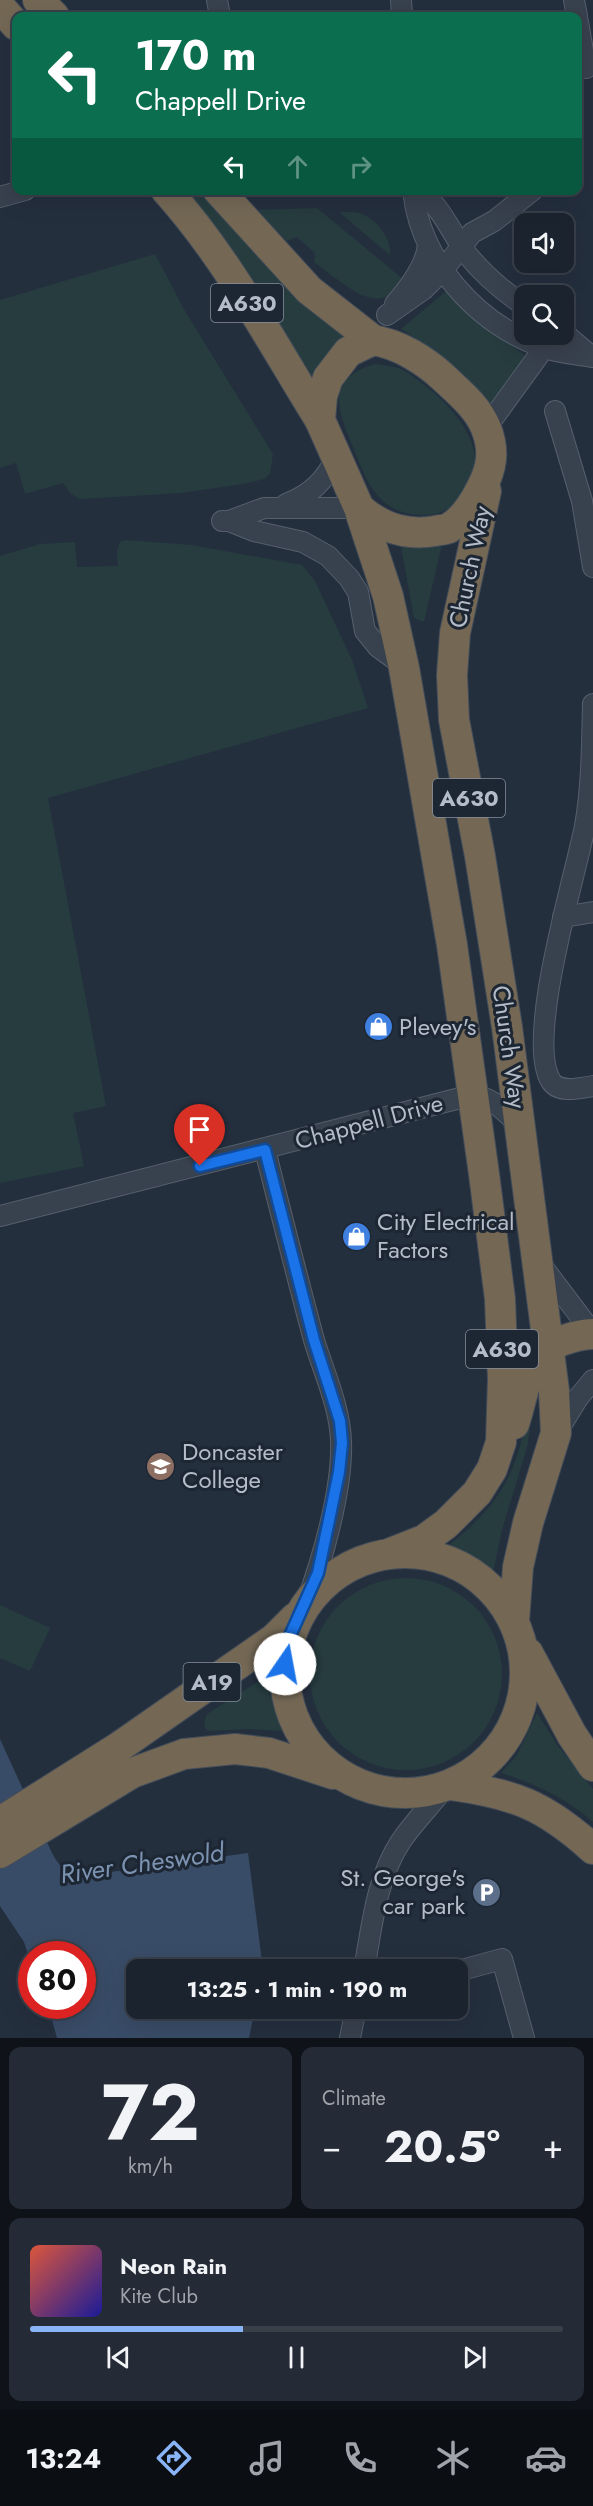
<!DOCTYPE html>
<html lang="en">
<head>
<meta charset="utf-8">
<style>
	:root { --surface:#1b232e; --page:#242b36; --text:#f1f3f6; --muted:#a0a4aa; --line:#39404a; --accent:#8ab4f8 }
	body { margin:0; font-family:Jost,sans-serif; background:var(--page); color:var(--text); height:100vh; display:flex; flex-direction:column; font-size:22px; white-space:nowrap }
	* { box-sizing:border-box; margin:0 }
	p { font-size:20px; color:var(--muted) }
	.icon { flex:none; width:33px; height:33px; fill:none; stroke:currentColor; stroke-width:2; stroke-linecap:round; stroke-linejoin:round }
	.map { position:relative; height:2038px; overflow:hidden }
	.sheet { display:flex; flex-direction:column; gap:9px; padding:9px; background:#0f1319; flex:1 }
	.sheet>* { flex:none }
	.guide { position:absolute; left:12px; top:12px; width:570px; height:183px; border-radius:12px; box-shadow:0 6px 24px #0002,0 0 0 2px var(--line); background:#0b6e4f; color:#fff; overflow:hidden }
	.controls { position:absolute; left:514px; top:213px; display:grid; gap:12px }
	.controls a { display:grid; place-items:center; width:60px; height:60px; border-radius:12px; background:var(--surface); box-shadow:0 6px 24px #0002,0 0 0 2px var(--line); font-size:30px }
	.speed { position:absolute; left:18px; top:1941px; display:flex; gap:12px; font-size:30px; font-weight:700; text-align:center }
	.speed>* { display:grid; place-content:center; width:78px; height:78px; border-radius:50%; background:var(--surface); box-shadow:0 6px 24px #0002,0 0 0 2px var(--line); line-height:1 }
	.speed .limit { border:9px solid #d22; background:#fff; color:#111 }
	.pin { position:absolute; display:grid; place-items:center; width:51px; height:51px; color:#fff; margin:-62px -26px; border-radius:50% 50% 50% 0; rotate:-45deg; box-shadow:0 0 6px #0007 }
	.pin .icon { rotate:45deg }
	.me { position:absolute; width:66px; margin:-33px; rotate:12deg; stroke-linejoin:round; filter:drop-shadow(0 0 4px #0008) }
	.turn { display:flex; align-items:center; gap:21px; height:126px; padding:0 24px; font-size:27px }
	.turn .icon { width:78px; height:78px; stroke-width:2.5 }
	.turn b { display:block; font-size:42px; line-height:51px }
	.lanes { display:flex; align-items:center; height:57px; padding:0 24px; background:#0003; justify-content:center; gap:30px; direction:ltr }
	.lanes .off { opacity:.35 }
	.big { font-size:45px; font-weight:700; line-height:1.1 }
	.sheet .widget { flex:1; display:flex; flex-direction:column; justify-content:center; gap:9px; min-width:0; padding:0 21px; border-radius:12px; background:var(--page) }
	.sheet .dial { align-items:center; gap:0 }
	.dial b { font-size:78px; line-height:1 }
	.song { display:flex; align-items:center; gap:18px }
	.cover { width:72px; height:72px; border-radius:9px; background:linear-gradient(135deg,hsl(10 70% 55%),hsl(240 70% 35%)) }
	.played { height:6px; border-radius:3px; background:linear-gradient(90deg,var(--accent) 40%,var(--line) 40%) }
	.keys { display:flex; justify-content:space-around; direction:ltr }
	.heat { display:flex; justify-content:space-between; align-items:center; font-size:33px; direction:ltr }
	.sheet .tiles { flex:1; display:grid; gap:9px; grid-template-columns:1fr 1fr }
	.widget:last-child { grid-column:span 2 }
	.trip { position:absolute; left:126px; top:1959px; width:342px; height:60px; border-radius:12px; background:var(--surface); box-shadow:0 6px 24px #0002,0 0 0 2px var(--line); font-weight:700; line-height:60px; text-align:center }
	.tab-bar { display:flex; height:96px; justify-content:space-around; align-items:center; background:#0b0e12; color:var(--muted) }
	.tab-bar .icon { width:42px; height:42px }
	.tab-bar .selected { color:var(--accent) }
	.tab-bar b { font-size:27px; color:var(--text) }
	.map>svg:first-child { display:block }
	.green { fill:#263c3f }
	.water { fill:#394c67 }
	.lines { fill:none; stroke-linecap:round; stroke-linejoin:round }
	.minor-casing { stroke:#565f6c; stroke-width:22 }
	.highway-casing { stroke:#434c59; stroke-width:32 }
	.minor { stroke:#38414e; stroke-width:20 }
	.highway { stroke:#746855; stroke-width:30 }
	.route-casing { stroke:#114b97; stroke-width:15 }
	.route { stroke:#1a73e8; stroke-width:10 }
	.labels { text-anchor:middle; stroke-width:6; stroke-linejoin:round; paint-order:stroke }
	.shield { fill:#1d2633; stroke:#878f9c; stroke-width:1.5 }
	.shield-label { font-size:22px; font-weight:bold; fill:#b4bcc9 }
	.street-label { font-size:24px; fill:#b4bcc9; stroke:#1d2633 }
	.poi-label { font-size:24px; fill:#b4bcc9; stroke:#1d2633; text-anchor:start }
	.water-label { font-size:26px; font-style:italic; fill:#7c92b1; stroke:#1d2633 }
</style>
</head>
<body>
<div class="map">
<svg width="593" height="2038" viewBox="0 0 593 2038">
	<rect width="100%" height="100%" fill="#242f3e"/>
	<g class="green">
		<polygon points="183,191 200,191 346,336 327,354 310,380 265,298 237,259"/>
		<path d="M317,208l87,72c-6,6 -13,16 -21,18 -20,6 -53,-25 -69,-36l1,-9 -18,-16 -10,4 -32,-31z"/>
		<path d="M339,212c6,0 14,-1 20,1 17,5 33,25 31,42z"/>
		<polygon points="155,254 185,311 273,454 270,474 264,479 243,484 181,493 80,499 71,494 63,483 25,494 16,463 0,468 0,300"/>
		<path d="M446,291l31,31 48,33 -9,18 -26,36c-21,-34 -55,-59 -89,-80z"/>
		<path d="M375,364c8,1 16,2 23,4 12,5 24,15 34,23 36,31 66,77 20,115 -9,7 -18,9 -30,9 -44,-1 -55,-33 -69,-68 -16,-38 -28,-68 22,-83z"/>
		<polygon points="126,540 191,545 302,565 315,581 352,660 368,708 48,798 106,1106 73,1113 84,1166 0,1183 0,556 40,544 75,542 77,567 118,566 117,551 120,542"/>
		<polygon points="442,544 424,622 414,618 401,547 431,547"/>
		<path d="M534,1387l-6,57 -26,86 -9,43 -40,-22 -4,-2v-4c62,-48 70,-85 85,-158z"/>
		<circle cx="406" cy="1674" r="96"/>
		<polygon points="0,1605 50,1628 30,1671 0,1658"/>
		<path d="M272,1673l4,36 7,22 -34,-2 -41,2c-6,-5 -3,-11 -1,-17z"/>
		<path d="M537,1713l21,33 35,43v33c-29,-25 -55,-37 -92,-49l16,-18z"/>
	</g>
	<path class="water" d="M0,1739l52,114c8,14 14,21 30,23l166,-23 15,116 -127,1v38l119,1 -6,29h-192l-9,-32h34v-52h-50l-1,9 -7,-21 -24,-36z"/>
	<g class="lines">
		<defs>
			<g id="minor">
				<polyline points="217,0 220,16"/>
				<polyline points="401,0 402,16"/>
				<polyline points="574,0 577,16"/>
				<polyline points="578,22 586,68"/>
				<path d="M413,190c7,71 63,133 129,157 15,6 34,7 50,10l-28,-24"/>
				<path d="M418,190c22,14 33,42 48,63 16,20 38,39 59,53"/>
				<polyline points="0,197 25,190"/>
				<path d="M395,304c13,-15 31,-39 33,-59"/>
				<polyline points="387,315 424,289 443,270 472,233 494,221 533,190"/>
				<polyline points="555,411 582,501 593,567"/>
				<polyline points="486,428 544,348 539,337"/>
				<path d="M286,504c26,-10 38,-23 51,-47"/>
				<polyline points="222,521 229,521 254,531 303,542 328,556 349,578 358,592 365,631 378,647 404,666"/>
				<polyline points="229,521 264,508 359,508"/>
				<path d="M593,704c-1,41 -1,82 -8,122 -10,51 -60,214 -34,255 8,13 29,7 42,5"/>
				<polyline points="563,917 593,912"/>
				<path d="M265,1150c16,63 32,127 49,190 10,33 26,67 27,101 2,47 -19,121 -36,165"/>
				<path d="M0,1216l472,-121c21,2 33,17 48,31"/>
				<polyline points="539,1262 585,1323 593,1329"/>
				<polyline points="557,1432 578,1398 593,1380"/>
				<path d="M364,1970c8,-44 12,-91 37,-129 13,-19 30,-36 44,-54"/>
				<polyline points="458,1971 502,1959 524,2038"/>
				<polyline points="350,2038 356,2008"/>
			</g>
			<g id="highway">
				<polyline points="38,0 54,16"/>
				<polyline points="0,7 16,25"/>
				<path d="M166,190c62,69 106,153 154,230"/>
				<polyline points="218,190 309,290 373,340"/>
				<polyline points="486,491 455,633 452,675 454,720 480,856 507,1027 554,1391 556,1433 528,1523 518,1567 514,1621"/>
				<path d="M359,508c22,20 47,28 76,23 4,-1 10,-1 14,-3 14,-8 25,-25 32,-39 11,-21 14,-38 5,-61 -8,-20 -26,-35 -41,-49 -19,-18 -46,-35 -72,-39l-25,12 -20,26 -6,18 -2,24 39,88 29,88 16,72 48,277 32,229 16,125 3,80 -2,63 -9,27 -15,24 -31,31 -22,16 -33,13"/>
				<path d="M514,1424c12,-35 9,-65 47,-83 11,-4 21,-7 32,-7"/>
				<circle cx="405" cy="1673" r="120"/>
				<polyline points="528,1653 572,1735 593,1766"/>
				<path d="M450,1785c65,9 94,20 143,64"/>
				<polyline points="0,1822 119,1747 274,1639 295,1618"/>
				<polyline points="0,1853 132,1773 184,1754 235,1749 269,1753 333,1774"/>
			</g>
		</defs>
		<use href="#minor" class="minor-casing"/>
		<use href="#highway" class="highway-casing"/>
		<use href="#minor" class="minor"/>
		<use href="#highway" class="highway"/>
	</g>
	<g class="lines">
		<defs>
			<polyline id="route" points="200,1166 265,1150 314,1340 340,1421 342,1443 339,1472 318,1573 289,1638 285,1664"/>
		</defs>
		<use href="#route" class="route-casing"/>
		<use href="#route" class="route"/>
	</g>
	<defs>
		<symbol id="shop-disc" viewBox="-11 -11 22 22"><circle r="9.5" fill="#3f7fe0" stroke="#1d2633"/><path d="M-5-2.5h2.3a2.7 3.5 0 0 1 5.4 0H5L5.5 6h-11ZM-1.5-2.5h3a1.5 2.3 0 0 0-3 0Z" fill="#fff"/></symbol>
		<symbol id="university-disc" viewBox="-11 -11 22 22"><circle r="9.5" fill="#8d6e63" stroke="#1d2633"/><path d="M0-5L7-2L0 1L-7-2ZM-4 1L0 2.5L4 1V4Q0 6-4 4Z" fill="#fff"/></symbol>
		<symbol id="parking-disc" viewBox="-11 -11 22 22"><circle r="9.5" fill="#5c6f8a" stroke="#1d2633"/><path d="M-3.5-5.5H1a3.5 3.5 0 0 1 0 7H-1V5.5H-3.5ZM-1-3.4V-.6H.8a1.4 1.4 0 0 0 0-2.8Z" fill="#fff"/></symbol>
	</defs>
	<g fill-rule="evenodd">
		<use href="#shop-disc" x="362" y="1010" width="33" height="33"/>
		<use href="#shop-disc" x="340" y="1220" width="33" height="33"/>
		<use href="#university-disc" x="144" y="1450" width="33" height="33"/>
		<use href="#parking-disc" x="470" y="1876" width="33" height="33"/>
	</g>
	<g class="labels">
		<g class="shield">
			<rect x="211" y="284" width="72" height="38" rx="4.5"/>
			<rect x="433" y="779" width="72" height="38" rx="4.5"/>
			<rect x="466" y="1330" width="72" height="38" rx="4.5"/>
			<rect x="183.5" y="1663" width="57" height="38" rx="4.5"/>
		</g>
		<g class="shield-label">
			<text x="247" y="311">A630</text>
			<text x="469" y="806">A630</text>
			<text x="502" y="1357">A630</text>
			<text x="212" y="1690">A19</text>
		</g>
		<g class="street-label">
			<text transform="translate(470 567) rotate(-78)" y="8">Church Way</text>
			<text transform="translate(509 1047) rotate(82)" y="8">Church Way</text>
			<text transform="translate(369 1122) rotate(-15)" y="8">Chappell Drive</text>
		</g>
		<g class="poi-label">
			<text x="399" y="1035">Plevey's</text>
			<text x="377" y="1230">City Electrical<tspan x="377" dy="28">Factors</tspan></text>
			<text x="182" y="1460">Doncaster<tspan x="182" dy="28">College</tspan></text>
			<text x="465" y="1886" text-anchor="end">St. George's<tspan x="465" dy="28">car park</tspan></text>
		</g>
		<g class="water-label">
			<text transform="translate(142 1863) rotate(-8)" y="9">River Cheswold</text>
		</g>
	</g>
</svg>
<div class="controls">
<a><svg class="icon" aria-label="sound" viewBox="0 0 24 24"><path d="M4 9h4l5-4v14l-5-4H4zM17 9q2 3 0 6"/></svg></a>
<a><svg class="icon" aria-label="search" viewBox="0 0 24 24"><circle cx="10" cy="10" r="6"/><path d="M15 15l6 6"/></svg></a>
</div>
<div class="speed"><div class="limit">80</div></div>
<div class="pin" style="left:200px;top:1166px;background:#d93025"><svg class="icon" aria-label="arrive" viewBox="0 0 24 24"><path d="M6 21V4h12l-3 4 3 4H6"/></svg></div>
<svg class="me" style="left:285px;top:1664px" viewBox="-20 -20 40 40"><circle r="19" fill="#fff"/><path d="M0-13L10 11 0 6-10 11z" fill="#1a73e8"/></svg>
<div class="trip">13:25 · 1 min · 190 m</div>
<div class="guide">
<div class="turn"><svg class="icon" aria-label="left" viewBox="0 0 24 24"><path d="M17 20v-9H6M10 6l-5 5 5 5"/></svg><div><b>170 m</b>Chappell Drive</div></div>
<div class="lanes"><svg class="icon" aria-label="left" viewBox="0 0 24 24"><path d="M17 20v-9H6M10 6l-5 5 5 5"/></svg><svg class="icon off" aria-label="ahead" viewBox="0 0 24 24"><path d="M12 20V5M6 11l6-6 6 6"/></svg><svg class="icon off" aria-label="right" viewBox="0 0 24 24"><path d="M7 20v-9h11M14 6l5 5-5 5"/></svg></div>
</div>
</div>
<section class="sheet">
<div class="tiles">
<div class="widget dial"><b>72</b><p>km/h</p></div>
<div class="widget"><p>Climate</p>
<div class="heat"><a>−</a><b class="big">20.5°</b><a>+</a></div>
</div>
<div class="widget">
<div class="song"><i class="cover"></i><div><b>Neon Rain</b><p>Kite Club</p></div></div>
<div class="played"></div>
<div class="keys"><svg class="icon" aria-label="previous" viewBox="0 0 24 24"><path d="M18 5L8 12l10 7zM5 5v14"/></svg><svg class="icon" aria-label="pause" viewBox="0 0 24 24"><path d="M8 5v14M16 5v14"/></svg><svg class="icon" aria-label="next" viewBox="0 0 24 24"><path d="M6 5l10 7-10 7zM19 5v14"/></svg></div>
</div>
</div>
</section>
<nav class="tab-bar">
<b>13:24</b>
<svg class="icon selected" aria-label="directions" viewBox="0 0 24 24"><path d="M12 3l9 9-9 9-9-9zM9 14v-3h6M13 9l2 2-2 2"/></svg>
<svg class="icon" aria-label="music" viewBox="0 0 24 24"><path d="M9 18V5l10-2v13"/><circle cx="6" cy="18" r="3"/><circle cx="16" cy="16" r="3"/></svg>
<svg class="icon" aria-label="phone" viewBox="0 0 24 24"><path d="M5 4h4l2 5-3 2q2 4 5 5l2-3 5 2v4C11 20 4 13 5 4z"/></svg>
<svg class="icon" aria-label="climate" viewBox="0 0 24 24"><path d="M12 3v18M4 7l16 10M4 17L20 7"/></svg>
<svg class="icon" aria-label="car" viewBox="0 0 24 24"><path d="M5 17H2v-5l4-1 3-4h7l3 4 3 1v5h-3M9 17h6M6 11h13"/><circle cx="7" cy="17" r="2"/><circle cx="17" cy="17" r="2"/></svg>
</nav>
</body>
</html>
